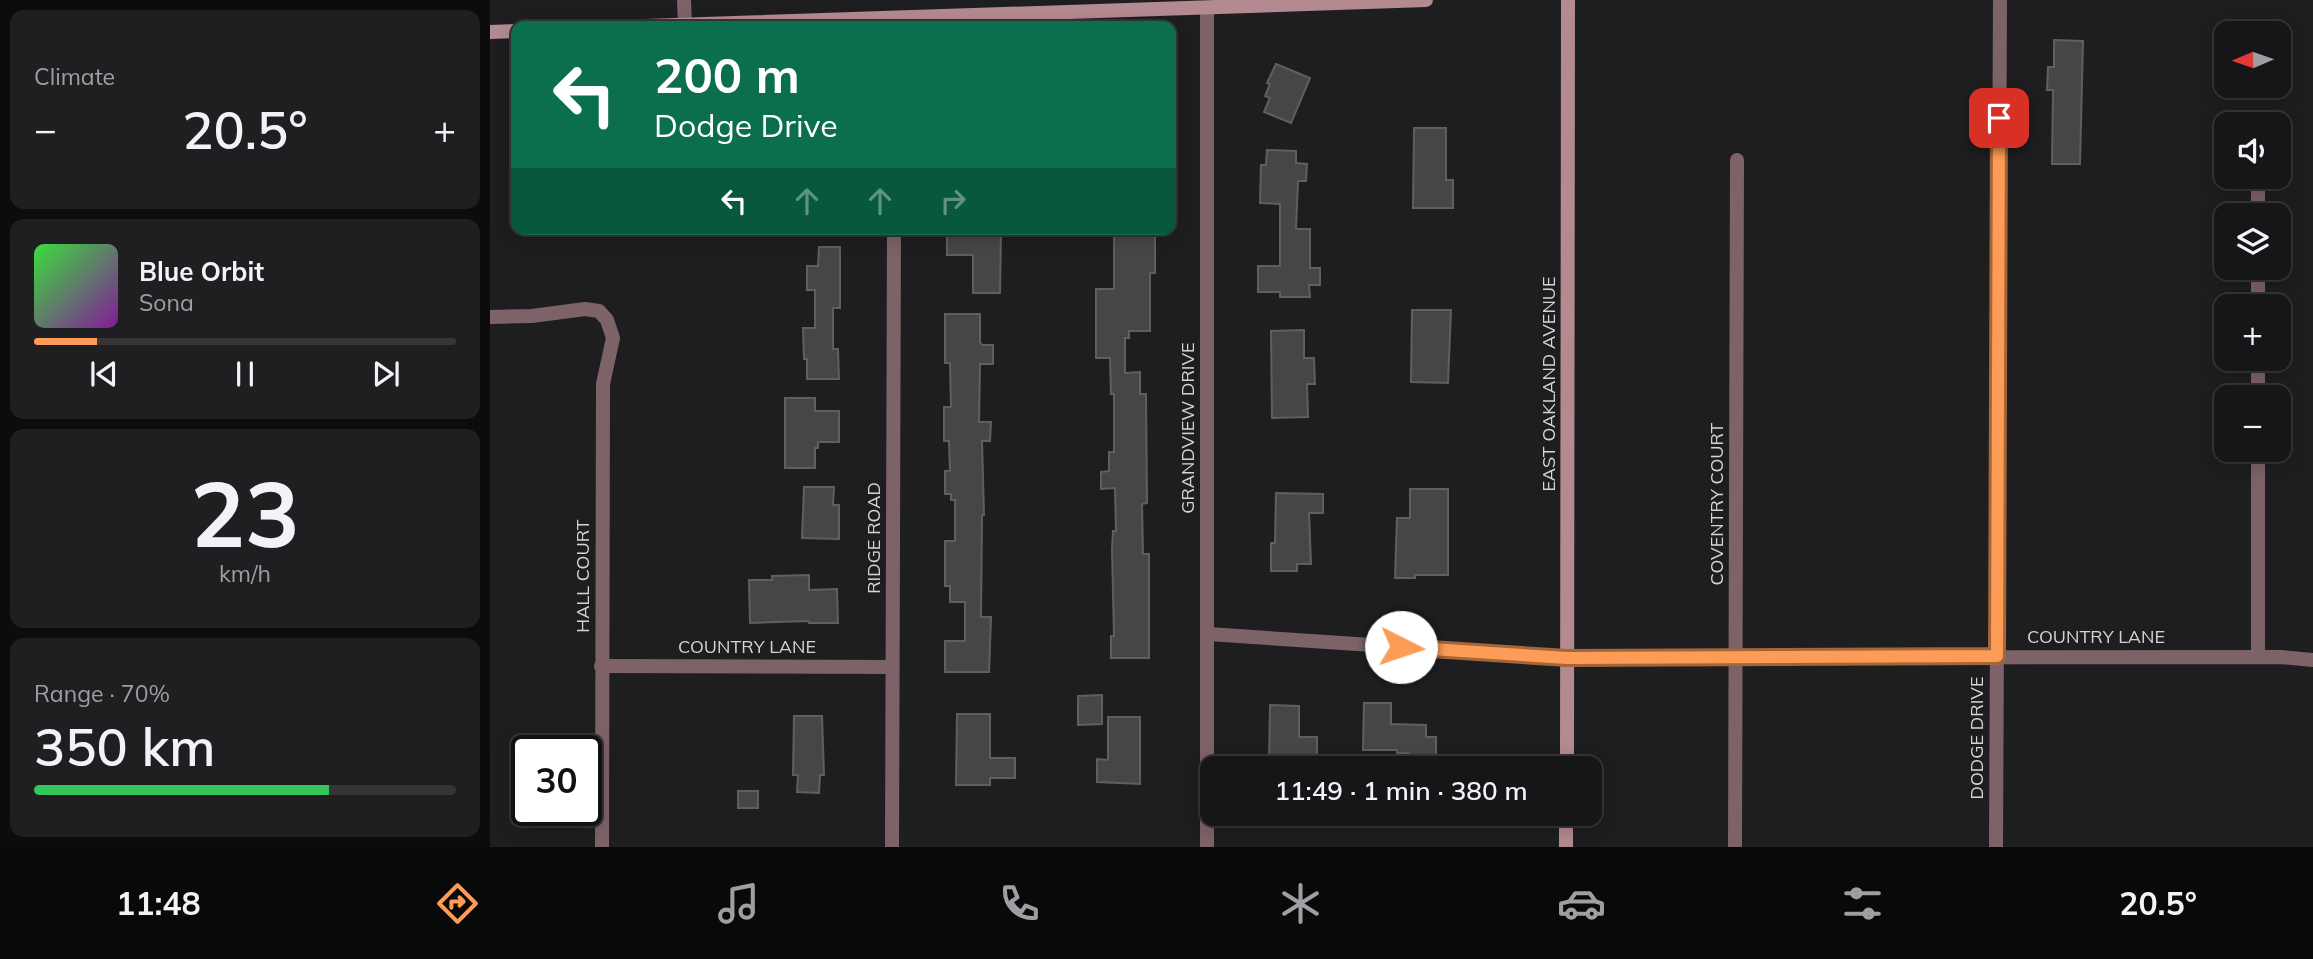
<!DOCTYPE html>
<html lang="en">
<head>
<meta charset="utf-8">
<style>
	:root { --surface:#161618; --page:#1f1f21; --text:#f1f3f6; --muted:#9e9fa2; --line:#353537; --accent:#fd9c56 }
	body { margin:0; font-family:Mulish,sans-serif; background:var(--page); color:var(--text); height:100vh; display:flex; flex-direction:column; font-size:26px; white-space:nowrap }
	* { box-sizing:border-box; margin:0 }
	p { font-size:23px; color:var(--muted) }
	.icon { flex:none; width:38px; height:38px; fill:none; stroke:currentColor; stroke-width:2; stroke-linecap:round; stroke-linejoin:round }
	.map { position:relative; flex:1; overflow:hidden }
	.side { display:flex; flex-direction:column; gap:10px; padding:10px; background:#0c0c0d; width:490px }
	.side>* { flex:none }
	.banner { position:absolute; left:21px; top:21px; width:665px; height:214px; border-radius:14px; box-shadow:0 4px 18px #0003,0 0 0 2px var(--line); background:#0b6e4f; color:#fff; overflow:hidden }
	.needle { width:46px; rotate:268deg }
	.fabs { position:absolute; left:1724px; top:21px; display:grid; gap:14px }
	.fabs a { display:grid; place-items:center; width:77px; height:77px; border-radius:14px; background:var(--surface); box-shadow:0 4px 18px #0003,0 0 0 2px var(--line); font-size:35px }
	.speed { position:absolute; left:21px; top:735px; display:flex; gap:14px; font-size:35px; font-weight:700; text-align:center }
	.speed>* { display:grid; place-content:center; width:91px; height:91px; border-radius:50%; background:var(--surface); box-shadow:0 4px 18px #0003,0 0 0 2px var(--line); line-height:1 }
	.speed .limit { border:4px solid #111; border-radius:10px; background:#fff; color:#111 }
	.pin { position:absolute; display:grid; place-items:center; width:60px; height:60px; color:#fff; margin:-30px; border-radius:14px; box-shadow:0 4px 10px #0006 }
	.me { position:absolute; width:77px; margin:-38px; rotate:94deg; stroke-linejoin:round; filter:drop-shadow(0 0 5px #0008) }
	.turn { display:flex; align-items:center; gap:24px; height:147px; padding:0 28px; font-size:32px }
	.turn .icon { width:91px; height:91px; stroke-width:2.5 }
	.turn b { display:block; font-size:49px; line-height:60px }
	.lanes { display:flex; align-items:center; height:66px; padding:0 28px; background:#0003; justify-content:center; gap:35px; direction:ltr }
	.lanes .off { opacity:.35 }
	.big { font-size:52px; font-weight:600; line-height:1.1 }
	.side .tile { flex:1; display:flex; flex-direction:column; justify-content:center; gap:10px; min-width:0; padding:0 24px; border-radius:14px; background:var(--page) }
	.side .dial { align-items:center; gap:0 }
	.dial b { font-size:91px; line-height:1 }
	.song { display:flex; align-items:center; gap:21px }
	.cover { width:84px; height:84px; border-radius:10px; background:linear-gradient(135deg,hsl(120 70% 55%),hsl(290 70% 35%)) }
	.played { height:7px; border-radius:4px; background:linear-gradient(90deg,var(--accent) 15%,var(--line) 15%) }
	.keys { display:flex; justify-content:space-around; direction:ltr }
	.heat { display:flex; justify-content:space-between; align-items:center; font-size:38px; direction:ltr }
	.charge { height:10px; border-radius:5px; background:linear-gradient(90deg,#34c759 70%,var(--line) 0) }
	.trip { position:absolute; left:710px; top:756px; width:402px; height:70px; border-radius:14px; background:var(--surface); box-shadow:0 4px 18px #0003,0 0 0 2px var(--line); font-weight:600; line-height:70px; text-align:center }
	.menu { display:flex; height:112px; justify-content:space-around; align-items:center; background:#09090a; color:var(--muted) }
	.menu .icon { width:49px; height:49px }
	.menu .active { color:var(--accent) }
	.menu b { font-size:32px; color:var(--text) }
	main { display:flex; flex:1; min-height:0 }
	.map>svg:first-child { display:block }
	.building { fill:#464649; stroke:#5f5f62; stroke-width:2 }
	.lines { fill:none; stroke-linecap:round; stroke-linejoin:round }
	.minor { stroke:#7d6367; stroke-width:14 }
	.secondary { stroke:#b48a91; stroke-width:14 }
	.route-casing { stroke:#a46538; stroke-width:18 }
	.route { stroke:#fd9c56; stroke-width:12 }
	.labels { text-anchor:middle; stroke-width:7; stroke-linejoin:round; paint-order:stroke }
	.street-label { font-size:18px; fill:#d4d4d6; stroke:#1e1e20 }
</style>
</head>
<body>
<main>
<section class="side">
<div class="tile"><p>Climate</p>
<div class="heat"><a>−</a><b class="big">20.5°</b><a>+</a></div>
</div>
<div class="tile">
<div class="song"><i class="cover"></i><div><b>Blue Orbit</b><p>Sona</p></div></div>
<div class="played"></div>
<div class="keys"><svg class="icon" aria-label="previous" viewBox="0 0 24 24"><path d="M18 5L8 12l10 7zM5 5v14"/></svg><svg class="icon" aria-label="pause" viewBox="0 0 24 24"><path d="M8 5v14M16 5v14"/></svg><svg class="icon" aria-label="next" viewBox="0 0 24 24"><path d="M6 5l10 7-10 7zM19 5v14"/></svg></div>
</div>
<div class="tile dial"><b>23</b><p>km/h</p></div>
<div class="tile"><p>Range · 70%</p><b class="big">350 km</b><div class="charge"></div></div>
</section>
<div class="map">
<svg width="1823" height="847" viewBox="0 0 1823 847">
	<rect width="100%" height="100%" fill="#1e1e20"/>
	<g class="building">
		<polygon points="1564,40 1593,41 1590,164 1562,164 1563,90 1557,90 1558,67 1564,67"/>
		<polygon points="786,64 820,78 801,123 774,112 780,98 775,96 780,84 777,83"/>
		<polygon points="924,128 956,128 956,180 963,180 963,208 923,208"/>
		<polygon points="777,150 806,151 806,163 817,164 816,181 808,181 806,229 820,229 820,268 830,268 830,285 819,285 820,297 790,297 790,292 768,292 768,266 790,266 790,204 770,203 771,165 776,165"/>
		<polygon points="624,229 665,229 665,273 660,273 660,331 639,331 639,338 635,338 635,373 650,372 650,394 656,394 657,503 652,504 653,554 659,554 659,658 621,658 621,636 624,636 622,549 623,531 626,531 625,488 611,489 611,472 619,471 619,452 624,452 624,394 621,394 620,358 606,358 606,289 624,289"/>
		<polygon points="457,231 511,232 510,293 483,293 483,255 457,255"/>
		<polygon points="329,247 350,247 350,308 343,308 343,349 348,349 349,379 317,379 317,359 314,359 313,328 325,328 325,290 317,290 317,266 328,266"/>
		<polygon points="922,310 961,310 958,383 921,382"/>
		<polygon points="455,314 490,314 490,342 492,345 503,345 503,364 490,364 489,422 501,422 500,441 492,441 494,515 492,515 491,617 501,617 499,672 455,672 455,641 475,641 475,602 460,602 460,586 455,586 455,541 465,541 465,500 461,500 461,494 455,494 455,471 460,471 459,441 454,441 454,407 461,407 460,363 455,363"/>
		<polygon points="814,330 814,358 824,358 825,384 817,384 818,417 782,418 781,331"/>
		<polygon points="295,398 325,398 325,411 349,411 349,442 328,442 328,448 325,448 325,468 295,468"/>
		<polygon points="314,487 344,487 343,505 349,505 349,539 312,538"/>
		<polygon points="920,489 958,489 958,575 925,575 925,578 905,578 907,518 920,518"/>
		<polygon points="786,493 833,494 833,513 819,513 821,564 807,564 807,571 781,571 781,543 785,543"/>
		<polygon points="319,575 319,590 347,589 348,623 319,623 318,621 260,623 259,580 282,580 282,576"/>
		<polygon points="612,695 612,724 588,725 588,696"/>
		<polygon points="874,703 901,703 901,724 936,725 936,737 946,737 946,768 918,768 918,753 907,753 907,750 873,750"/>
		<polygon points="780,705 809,706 809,737 827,737 827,766 779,766"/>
		<polygon points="467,714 500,714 500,758 525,758 525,778 500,778 500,785 466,785"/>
		<polygon points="304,716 332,716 334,775 330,775 329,793 307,792 308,775 303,775"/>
		<polygon points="618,717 650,717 650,784 607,782 607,759 618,760"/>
		<rect x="248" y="791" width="20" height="17"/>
	</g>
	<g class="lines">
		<g class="minor">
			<polyline points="194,0 195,25"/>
			<polyline points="1768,215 1768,177"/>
			<polyline points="1768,306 1768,268"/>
			<polyline points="0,317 42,316 95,309 109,311 117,320 123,338 113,384 112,847"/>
			<polyline points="1768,397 1768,359"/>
			<polyline points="718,634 1077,658 1791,657 1823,660"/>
			<polyline points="1768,657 1768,450"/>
			<polyline points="111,666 402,667"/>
			<polyline points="402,847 404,229"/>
			<polyline points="717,847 717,8"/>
			<polyline points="1245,847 1247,160"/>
			<polyline points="1506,847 1510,0"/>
		</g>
		<g class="secondary">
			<polyline points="155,26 936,0"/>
			<polyline points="0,32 26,31"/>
			<polyline points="1077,768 1078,0"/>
			<polyline points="1076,847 1076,814"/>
		</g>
	</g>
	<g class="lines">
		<defs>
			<polyline id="route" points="911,647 1077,658 1507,656 1509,118"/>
		</defs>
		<use href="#route" class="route-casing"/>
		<use href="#route" class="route"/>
	</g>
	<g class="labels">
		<g class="street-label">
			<text transform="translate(1059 384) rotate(-90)" y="6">EAST OAKLAND AVENUE</text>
			<text transform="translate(698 428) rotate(-90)" y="6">GRANDVIEW DRIVE</text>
			<text transform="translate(1227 504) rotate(-90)" y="6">COVENTRY COURT</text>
			<text transform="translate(384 538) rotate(-90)" y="6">RIDGE ROAD</text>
			<text transform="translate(93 576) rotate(-90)" y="6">HALL COURT</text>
			<text x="1606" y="643">COUNTRY LANE</text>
			<text x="257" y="653">COUNTRY LANE</text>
			<text transform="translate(1487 738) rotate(-90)" y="6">DODGE DRIVE</text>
		</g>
	</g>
</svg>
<div class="fabs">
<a><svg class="needle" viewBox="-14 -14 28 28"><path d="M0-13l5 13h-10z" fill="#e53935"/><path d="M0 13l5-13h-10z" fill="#9e9fa2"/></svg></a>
<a><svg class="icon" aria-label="sound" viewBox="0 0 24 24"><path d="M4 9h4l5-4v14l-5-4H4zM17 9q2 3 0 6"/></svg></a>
<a><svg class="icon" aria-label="layers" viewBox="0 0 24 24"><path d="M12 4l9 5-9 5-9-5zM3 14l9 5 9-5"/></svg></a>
<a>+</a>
<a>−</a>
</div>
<div class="speed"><div class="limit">30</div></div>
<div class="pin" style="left:1509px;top:118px;background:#d93025"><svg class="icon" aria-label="arrive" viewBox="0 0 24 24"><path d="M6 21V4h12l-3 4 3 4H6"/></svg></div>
<svg class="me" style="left:911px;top:647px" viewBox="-20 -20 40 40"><circle r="19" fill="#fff"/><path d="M0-13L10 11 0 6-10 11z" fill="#fd9c56"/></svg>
<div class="trip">11:49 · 1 min · 380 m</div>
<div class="banner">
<div class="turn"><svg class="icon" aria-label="left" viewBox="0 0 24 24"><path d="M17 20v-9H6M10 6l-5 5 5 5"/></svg><div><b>200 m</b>Dodge Drive</div></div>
<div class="lanes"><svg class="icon" aria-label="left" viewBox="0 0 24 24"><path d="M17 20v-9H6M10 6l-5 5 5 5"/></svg><svg class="icon off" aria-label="ahead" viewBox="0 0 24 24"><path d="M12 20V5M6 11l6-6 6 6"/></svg><svg class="icon off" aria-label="ahead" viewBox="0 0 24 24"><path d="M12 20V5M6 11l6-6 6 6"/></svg><svg class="icon off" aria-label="right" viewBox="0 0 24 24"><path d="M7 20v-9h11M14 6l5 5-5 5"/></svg></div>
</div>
</div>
</main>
<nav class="menu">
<b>11:48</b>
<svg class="icon active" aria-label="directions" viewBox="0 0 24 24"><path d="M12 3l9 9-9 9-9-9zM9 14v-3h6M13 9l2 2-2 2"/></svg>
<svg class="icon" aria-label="music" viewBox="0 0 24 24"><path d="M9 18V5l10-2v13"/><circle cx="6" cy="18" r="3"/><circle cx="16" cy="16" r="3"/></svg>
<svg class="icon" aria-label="phone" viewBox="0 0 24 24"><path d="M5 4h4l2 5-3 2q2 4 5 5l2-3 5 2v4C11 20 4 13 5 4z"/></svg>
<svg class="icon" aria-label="climate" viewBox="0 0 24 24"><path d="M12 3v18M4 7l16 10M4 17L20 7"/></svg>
<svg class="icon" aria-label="car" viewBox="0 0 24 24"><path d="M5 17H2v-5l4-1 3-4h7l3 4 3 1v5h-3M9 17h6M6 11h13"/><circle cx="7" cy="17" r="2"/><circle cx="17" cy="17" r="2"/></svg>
<svg class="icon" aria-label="filters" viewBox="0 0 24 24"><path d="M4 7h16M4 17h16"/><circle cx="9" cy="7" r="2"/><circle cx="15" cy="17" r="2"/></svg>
<b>20.5°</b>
</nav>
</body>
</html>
